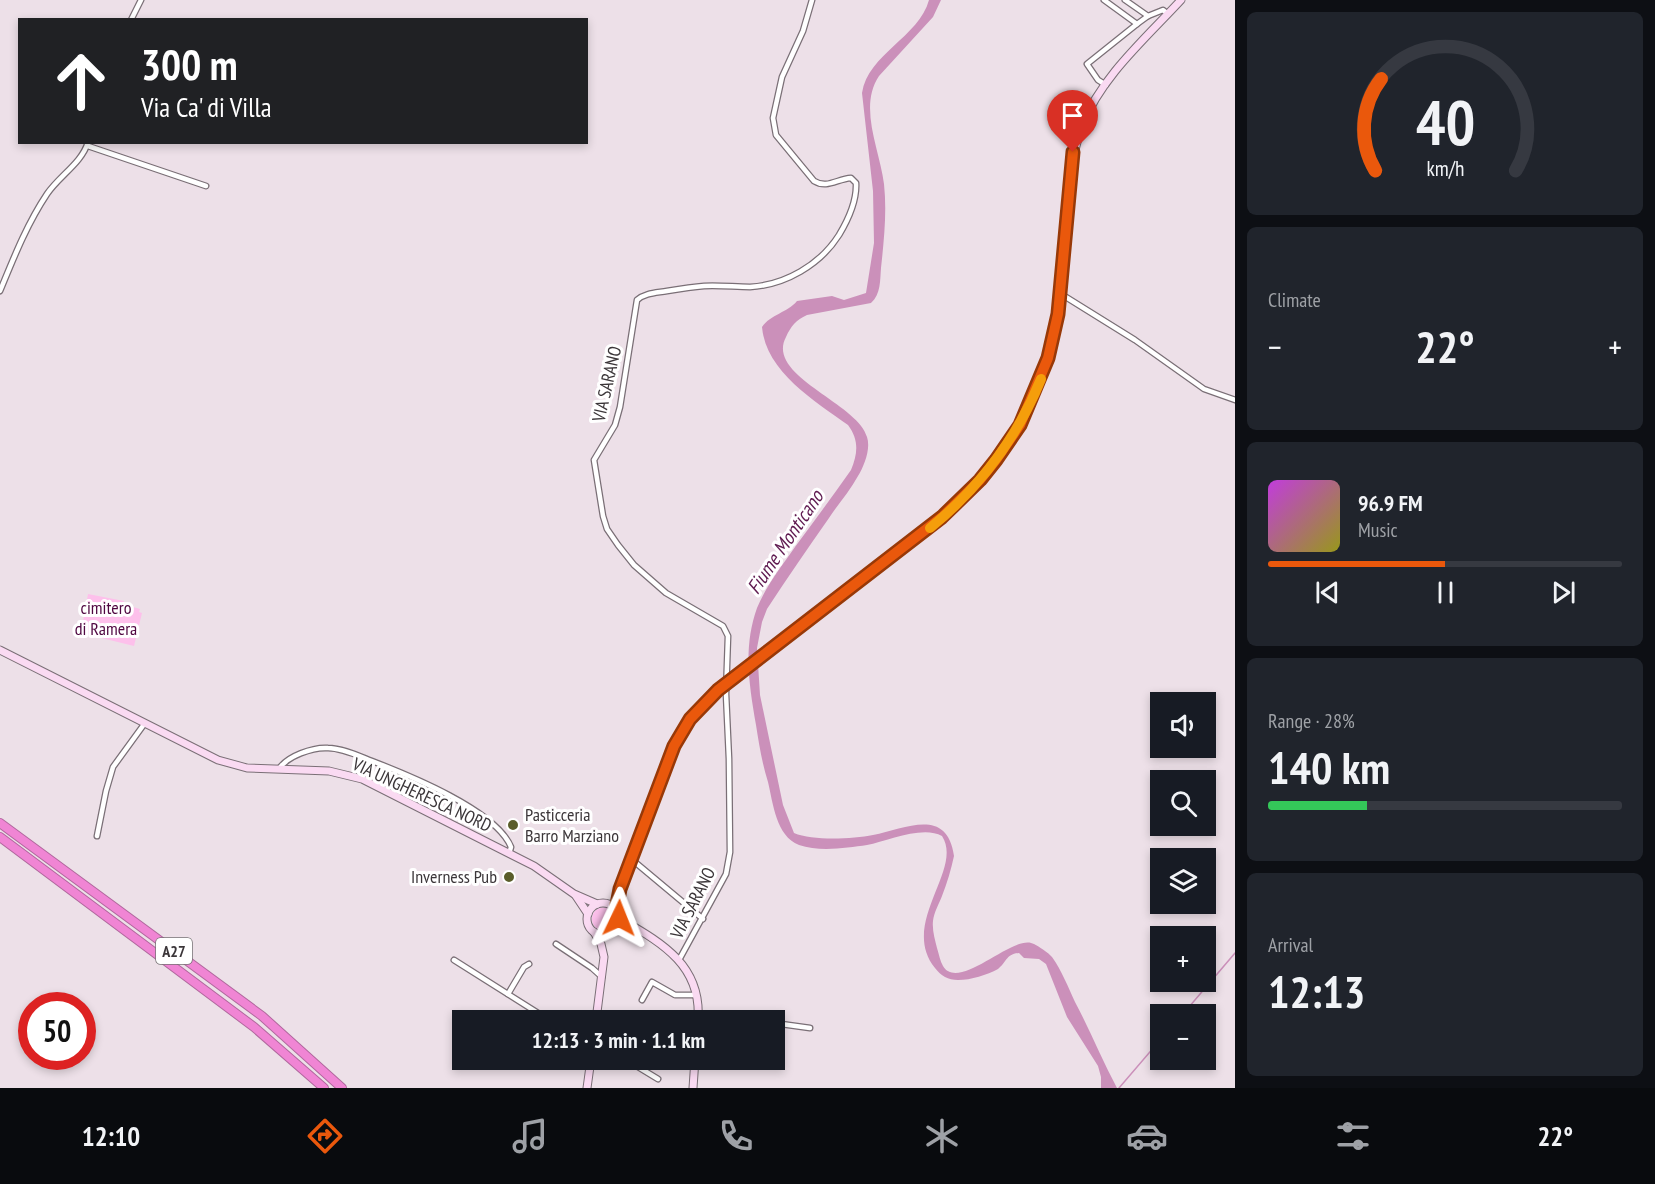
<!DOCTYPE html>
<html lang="en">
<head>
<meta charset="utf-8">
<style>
	:root { --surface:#171b24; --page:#20242c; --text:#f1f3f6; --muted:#9ea1a6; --line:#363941; --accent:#ea580c }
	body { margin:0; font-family:"PT Sans Narrow",sans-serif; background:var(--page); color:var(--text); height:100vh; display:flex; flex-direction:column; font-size:22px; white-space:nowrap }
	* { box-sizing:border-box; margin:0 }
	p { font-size:20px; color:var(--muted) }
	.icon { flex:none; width:33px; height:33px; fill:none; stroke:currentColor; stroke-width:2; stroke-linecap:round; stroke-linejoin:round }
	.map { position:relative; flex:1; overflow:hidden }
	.panel { display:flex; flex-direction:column; gap:12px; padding:12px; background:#0d0f14; width:420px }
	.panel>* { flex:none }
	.banner { position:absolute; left:18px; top:18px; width:570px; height:126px; border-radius:0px; box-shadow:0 3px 9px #0003; background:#202124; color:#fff; overflow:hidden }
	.buttons { position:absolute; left:1150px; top:692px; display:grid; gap:12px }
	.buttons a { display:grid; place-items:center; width:66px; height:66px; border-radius:0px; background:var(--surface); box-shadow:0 3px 9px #0003; font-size:30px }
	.speed { position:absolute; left:18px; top:992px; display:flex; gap:12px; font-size:30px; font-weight:700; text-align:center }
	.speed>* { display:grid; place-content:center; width:78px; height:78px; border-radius:50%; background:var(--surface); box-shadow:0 3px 9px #0003; line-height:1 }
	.speed .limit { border:9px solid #d22; background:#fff; color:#111 }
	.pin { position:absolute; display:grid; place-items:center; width:51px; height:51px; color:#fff; margin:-62px -26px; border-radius:50% 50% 50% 0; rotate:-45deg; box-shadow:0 0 6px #0007 }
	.pin .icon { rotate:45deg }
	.me { position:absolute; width:66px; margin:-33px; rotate:2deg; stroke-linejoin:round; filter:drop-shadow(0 0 4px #0008) }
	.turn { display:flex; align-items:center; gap:21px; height:126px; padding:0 24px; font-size:27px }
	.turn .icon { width:78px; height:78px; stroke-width:2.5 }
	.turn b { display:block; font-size:42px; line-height:51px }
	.big { font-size:45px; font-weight:800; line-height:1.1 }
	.panel .widget { flex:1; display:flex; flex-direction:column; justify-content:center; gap:9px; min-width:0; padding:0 21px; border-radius:9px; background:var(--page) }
	.panel .dial { align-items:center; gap:0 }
	.dial svg { height:156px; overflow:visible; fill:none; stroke:var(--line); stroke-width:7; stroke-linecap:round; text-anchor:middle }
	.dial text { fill:var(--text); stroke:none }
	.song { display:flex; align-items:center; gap:18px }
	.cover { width:72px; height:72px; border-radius:9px; background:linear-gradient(135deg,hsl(290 70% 55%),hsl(60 70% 35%)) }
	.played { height:6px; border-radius:3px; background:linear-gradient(90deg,var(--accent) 50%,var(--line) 50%) }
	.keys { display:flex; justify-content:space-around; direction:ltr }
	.heat { display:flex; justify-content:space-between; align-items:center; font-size:33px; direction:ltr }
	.charge { height:9px; border-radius:4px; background:linear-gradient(90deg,#34c759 28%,var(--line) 0) }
	.trip { position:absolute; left:452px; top:1010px; width:333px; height:60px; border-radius:0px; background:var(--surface); box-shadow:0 3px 9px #0003; font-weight:800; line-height:60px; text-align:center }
	.menu { display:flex; height:96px; justify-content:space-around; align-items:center; background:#090b0e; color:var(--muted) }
	.menu .icon { width:42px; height:42px }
	.menu .selected { color:var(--accent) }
	.menu b { font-size:27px; color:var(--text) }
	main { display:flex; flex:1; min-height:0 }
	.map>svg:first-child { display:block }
	.green { fill:#fdc0eb }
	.water { fill:#cb90ba }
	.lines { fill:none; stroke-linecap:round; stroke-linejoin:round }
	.stream { stroke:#cb90ba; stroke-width:1.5 }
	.street-casing { stroke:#7a6f76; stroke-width:7 }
	.secondary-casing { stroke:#7a6f76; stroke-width:9 }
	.highway-casing { stroke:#b1699e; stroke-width:10 }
	.street { stroke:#fff; stroke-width:4.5 }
	.secondary { stroke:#fadaf2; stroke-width:7 }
	.highway { stroke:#f085d4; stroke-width:8 }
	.secondary-bridge-casing { stroke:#7a6f76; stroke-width:9; stroke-linecap:butt }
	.secondary-bridge { stroke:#fadaf2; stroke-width:7 }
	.route-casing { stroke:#983908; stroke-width:15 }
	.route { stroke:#ea580c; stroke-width:10 }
	.slow { stroke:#f59e0b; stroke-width:10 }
	.poi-dot { fill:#5a5d2a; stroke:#fff; stroke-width:2 }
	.labels { text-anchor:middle; stroke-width:6; stroke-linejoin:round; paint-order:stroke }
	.shield { fill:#fff; stroke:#767274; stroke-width:1.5 }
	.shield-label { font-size:16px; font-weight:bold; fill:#3b3639 }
	.street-label { font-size:18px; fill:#3b3639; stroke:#fff }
	.park-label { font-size:18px; fill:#4f0741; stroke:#fff }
	.poi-label { font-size:18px; fill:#3b3639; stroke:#fff; text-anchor:start }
	.water-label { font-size:20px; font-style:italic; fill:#5f1a50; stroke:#fff }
</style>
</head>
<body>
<main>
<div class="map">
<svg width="1235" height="1088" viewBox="0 0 1235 1088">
	<rect width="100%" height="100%" fill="#ede0e8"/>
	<g class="green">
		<polygon points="88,594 124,601 123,604 140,609 139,612 142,613 134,646 81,633"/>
		<circle cx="604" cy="919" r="12"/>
	</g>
	<path class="water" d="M929,0h12l-8,17 -54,59c-21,31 1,74 5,108 3,28 0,56 -3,84 -1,12 0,26 -10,35l-64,12c-11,5 -16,11 -21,22 -21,39 72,66 81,100 4,12 -3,29 -9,39 -8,15 -20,28 -29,42 -21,30 -42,60 -62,91l-5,13 -5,26 3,47 23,110 11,28c19,8 58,6 79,2 32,-6 74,-29 81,21 -3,14 -7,27 -12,40 -3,8 -8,16 -9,25 -1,9 2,19 4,27 2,6 3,13 6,18 16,27 71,-34 91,-22 4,2 15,9 18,13 10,14 16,30 23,45 15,28 27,58 42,86h-16v-11l-3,-11 -31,-49 -21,-53 -7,-5 -15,-1 -5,-5c-13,1 -13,10 -21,16 -11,6 -27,11 -40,11 -10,0 -17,-4 -23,-12 -36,-45 29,-98 7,-132 -19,-11 -55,5 -75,9 -20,3 -48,7 -68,0 -23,-9 -26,-42 -31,-63 -6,-19 -9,-38 -12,-57 -7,-40 -13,-78 1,-117 9,-22 24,-41 38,-61 19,-26 38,-51 56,-77 7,-17 8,-30 -3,-45 -33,-24 -82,-53 -86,-98 9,-13 25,-14 35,-26l35,-5 12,4 22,-7 8,-50 -1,-52 -11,-98c6,-39 57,-56 67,-93z"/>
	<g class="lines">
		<g class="stream">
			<polyline points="1183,1014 1235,953"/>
			<polyline points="1119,1088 1161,1039"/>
		</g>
		<defs>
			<g id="street">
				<polyline points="1104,0 1137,24"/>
				<polyline points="1125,0 1148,16"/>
				<polyline points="131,20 141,0"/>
				<polyline points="1106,85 1098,80 1087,64 1137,24 1148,16 1163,10 1168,14"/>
				<polyline points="88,146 206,186"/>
				<path d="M0,291c14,-34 27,-67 47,-97 12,-18 35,-31 41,-52"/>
				<polyline points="1061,294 1135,340 1204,389 1235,400"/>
				<path d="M279,769c8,-13 34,-22 49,-21 14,0 31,8 44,13 36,14 124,49 139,86l-2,7"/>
				<polyline points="97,836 106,791 113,767 145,723"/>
				<polyline points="630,858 703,919"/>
				<polyline points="556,944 592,968 602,977"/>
				<polyline points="454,960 549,1020"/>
				<path d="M679,960l47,-86 4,-22 -1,-93 -3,-65 2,-58 -5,-10 -57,-33 -32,-28 -16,-20 -11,-16 -4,-13 -9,-56 21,-35 5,-18 17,-107c8,-7 19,-7 30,-9 12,-2 24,-4 37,-5 15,-1 31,1 46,1 35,-2 70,-22 89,-52 9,-15 18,-34 17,-52l-5,-5c-14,1 -24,11 -37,3l-38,-46 -3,-17 9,-41 21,-46 9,-31"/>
				<polyline points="508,994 524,967 529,964"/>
				<polyline points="642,1000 652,982 675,995 696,995"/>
				<polyline points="698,1013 752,1020"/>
				<polyline points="774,1023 810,1028"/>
				<polyline points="625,1059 658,1079"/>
			</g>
			<g id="secondary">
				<path d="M783,640c34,-26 67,-52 101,-78 52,-39 104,-79 136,-138 19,-33 33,-73 39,-111 8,-62 1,-130 24,-189 18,-47 64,-87 98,-124"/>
				<polyline points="0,650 218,760 247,768 329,771 362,779 534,866 574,894 597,904"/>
				<polyline points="576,896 588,914"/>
				<circle cx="603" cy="919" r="16"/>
				<polyline points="616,910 620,889 630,858 674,746 690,719 719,690"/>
				<path d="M619,918c41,24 83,46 79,102"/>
				<polyline points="594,932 601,944 604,957 596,1020"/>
				<polyline points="587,1088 591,1059"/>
				<polyline points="693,1088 695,1059"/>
			</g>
			<g id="highway">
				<polyline points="0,823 262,1016 342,1088"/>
				<polyline points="0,837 254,1027 324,1088"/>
			</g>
		</defs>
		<use href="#street" class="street-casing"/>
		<use href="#secondary" class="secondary-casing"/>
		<use href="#highway" class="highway-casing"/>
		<use href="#street" class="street"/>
		<use href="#secondary" class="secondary"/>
		<use href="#highway" class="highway"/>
		<defs>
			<polyline id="secondary-bridge" points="719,690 783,640"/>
		</defs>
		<use href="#secondary-bridge" class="secondary-bridge-casing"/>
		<use href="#secondary-bridge" class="secondary-bridge"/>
	</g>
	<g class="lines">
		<defs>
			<polyline id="route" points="619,918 616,910 620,889 674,746 690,719 718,690 942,517 980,480 996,460 1020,425 1048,358 1058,314 1073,152"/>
		</defs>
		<use href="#route" class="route-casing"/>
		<use href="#route" class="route"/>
		<path class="slow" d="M930,528c49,-40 87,-90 111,-149"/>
	</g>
	<g class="poi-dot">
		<circle cx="513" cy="825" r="6"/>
		<circle cx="509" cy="877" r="6"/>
	</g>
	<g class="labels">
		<rect class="shield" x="156" y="938" width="36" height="26" rx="4.5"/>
		<g class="shield-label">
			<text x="174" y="957">A27</text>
		</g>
		<g class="street-label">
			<text transform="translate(607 384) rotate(-77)" y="6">VIA SARANO</text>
			<text transform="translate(422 795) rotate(25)" y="6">VIA UNGHERESCA NORD</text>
			<text transform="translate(693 903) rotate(-63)" y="6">VIA SARANO</text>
		</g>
		<g class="park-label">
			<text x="106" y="614">cimitero<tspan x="106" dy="21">di Ramera</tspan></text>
		</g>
		<g class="poi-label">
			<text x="525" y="821">Pasticceria<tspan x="525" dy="21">Barro Marziano</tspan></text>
			<text x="497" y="883" text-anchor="end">Inverness Pub</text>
		</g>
		<g class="water-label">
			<text transform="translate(785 542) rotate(-56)" y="7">Fiume Monticano</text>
		</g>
	</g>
</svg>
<div class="buttons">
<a><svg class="icon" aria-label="sound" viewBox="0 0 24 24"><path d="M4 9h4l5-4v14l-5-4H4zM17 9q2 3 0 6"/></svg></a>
<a><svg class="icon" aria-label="search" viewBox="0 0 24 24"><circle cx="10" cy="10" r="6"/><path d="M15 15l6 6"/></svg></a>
<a><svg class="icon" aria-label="layers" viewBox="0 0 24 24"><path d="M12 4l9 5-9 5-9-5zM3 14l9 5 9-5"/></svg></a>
<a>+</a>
<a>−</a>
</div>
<div class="speed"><div class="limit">50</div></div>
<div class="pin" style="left:1073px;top:152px;background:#d93025"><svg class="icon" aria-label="arrive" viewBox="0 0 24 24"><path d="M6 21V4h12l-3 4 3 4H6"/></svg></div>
<svg class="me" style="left:619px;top:918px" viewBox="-20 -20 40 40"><path d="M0-17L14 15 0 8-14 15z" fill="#ea580c" stroke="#fff" stroke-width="4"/></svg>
<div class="trip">12:13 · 3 min · 1.1 km</div>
<div class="banner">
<div class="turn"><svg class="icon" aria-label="ahead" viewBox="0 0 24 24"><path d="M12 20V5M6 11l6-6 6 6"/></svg><div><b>300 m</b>Via Ca' di Villa</div></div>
</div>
</div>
<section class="panel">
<div class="widget dial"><svg viewBox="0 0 100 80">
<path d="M14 69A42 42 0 1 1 86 69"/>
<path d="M14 69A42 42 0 0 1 17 22" stroke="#ea580c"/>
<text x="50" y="56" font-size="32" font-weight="700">40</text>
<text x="50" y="72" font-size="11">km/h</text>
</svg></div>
<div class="widget"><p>Climate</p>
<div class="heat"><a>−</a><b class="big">22°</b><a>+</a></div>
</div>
<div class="widget">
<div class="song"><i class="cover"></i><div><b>96.9 FM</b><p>Music</p></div></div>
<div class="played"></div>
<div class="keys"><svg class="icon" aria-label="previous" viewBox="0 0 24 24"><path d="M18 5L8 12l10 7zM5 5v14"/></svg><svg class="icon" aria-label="pause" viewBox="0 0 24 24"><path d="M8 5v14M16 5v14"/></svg><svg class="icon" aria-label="next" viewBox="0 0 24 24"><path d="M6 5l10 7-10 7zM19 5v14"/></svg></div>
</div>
<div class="widget"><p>Range · 28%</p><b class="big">140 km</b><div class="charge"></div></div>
<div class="widget"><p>Arrival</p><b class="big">12:13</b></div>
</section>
</main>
<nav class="menu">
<b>12:10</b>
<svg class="icon selected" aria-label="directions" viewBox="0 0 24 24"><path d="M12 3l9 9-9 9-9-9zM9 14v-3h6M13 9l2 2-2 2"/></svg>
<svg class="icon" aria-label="music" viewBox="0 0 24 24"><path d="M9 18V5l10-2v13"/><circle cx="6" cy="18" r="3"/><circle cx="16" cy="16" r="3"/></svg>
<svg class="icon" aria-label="phone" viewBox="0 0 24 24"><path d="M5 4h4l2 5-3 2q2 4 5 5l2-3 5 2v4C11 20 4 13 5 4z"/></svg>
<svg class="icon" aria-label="climate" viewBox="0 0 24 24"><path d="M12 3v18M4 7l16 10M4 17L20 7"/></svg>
<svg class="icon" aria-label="car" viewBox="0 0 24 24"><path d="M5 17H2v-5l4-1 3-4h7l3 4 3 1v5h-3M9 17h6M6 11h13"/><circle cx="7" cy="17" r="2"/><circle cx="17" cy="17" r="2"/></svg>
<svg class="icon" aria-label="filters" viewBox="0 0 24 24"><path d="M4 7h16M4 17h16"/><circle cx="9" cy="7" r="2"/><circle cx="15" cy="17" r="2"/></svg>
<b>22°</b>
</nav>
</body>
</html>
